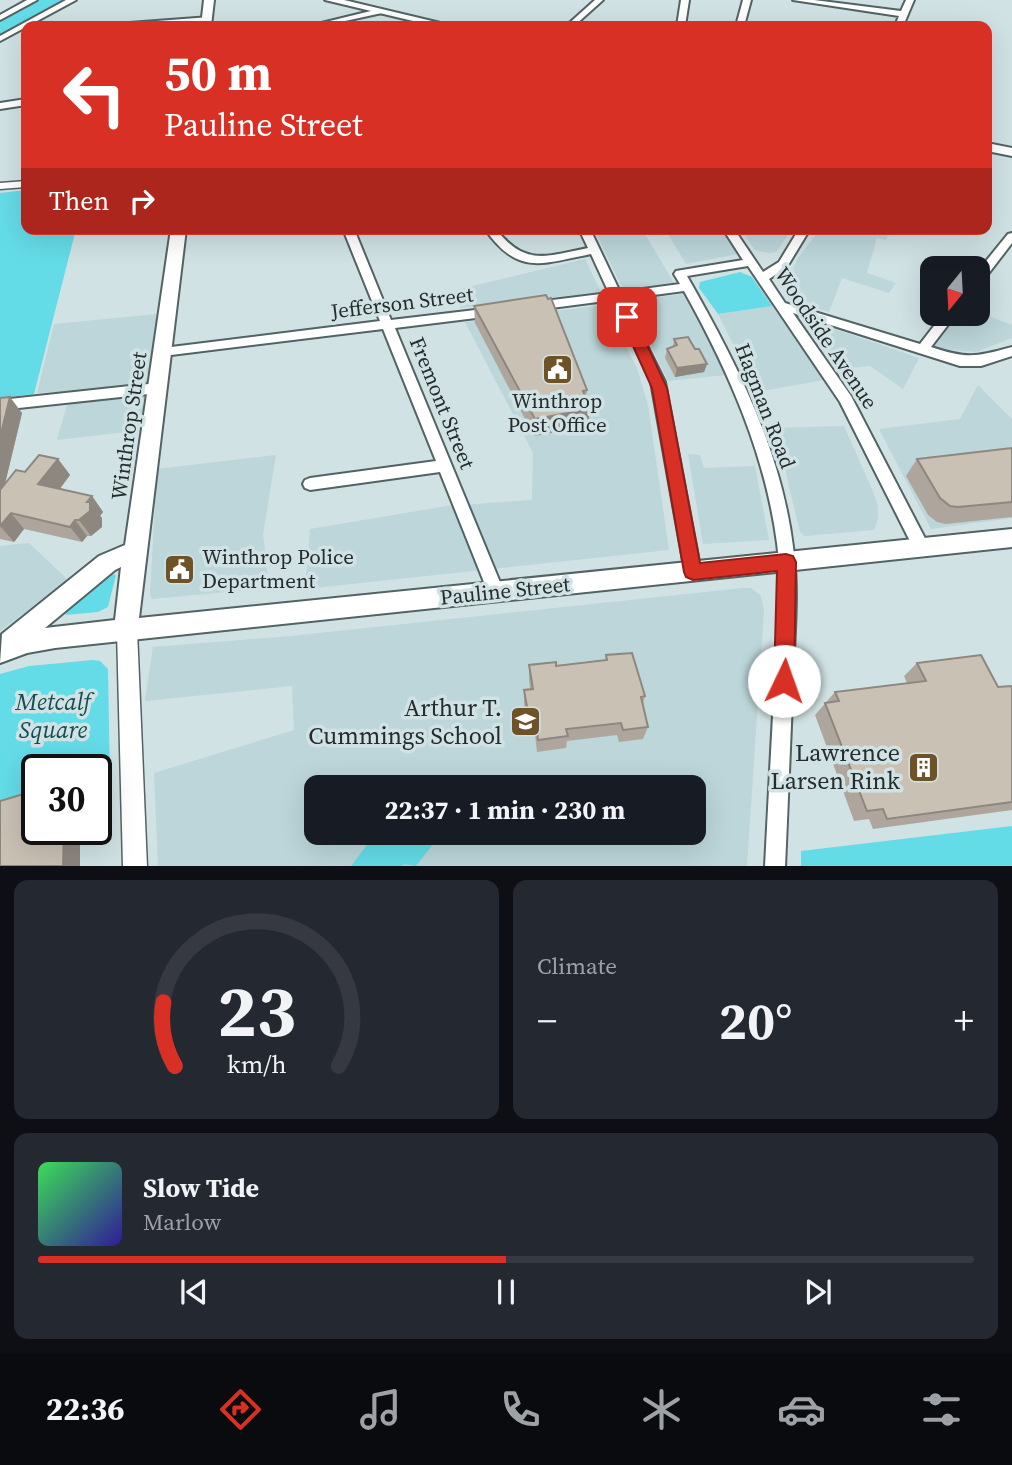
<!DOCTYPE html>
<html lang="en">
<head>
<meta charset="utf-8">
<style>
	:root { --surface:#171b24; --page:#242831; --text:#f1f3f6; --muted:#9ea1a6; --line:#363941; --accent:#d93025 }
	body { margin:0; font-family:"Source Serif 4",serif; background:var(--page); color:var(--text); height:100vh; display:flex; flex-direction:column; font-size:26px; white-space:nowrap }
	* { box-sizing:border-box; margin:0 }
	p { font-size:23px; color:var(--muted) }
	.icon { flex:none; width:38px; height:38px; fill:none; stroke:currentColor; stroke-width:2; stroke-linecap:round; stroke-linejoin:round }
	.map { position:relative; height:866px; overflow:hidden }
	.drawer { display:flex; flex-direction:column; gap:14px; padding:14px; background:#0d0f14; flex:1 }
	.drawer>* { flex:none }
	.banner { position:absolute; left:21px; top:21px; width:971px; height:214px; border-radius:14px; box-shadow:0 7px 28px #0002; background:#d93025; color:#fff; overflow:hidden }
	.needle { width:46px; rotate:198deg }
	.controls { position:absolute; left:920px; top:256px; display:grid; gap:14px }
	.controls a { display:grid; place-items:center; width:70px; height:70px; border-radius:14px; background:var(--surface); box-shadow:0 7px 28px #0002; font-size:35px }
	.speed { position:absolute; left:21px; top:754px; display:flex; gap:14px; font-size:35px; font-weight:700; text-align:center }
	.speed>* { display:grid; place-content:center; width:91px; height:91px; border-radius:50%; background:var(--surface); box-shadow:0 7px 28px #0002; line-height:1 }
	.speed .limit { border:4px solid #111; border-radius:10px; background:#fff; color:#111 }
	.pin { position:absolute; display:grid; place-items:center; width:60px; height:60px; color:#fff; margin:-30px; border-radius:14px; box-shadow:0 4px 10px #0006 }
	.me { position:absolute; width:77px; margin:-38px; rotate:3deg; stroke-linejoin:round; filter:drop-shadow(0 0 5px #0008) }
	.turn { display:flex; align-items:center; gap:24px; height:147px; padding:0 28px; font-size:32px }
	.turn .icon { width:91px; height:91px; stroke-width:2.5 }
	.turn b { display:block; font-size:49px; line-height:60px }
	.then { display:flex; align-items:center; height:66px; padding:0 28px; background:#0003; gap:14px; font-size:26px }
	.big { font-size:52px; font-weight:700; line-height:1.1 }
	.drawer .card { flex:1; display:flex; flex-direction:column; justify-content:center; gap:10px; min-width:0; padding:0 24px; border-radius:14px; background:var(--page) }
	.drawer .dial { align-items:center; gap:0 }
	.dial svg { height:182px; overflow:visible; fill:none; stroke:var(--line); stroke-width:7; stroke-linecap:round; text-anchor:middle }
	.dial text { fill:var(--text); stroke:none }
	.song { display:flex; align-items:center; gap:21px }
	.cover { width:84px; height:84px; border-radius:10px; background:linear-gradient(135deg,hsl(130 70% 55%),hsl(250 70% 35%)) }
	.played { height:7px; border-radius:4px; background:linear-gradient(90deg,var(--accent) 50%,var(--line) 50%) }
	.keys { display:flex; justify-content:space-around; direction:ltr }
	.heat { display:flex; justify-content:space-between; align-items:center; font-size:38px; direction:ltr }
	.drawer .tiles { flex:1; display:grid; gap:14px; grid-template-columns:1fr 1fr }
	.card:last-child { grid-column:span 2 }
	.trip { position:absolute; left:304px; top:775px; width:402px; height:70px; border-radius:14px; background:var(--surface); box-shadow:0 7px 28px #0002; font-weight:700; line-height:70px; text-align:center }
	.tab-bar { display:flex; height:112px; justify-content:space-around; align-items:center; background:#090b0e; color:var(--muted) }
	.tab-bar .icon { width:49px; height:49px }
	.tab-bar .on { color:var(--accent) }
	.tab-bar b { font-size:32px; color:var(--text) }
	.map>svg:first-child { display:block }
	.built { fill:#bcd6d9; fill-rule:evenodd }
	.green { fill:#64dce8 }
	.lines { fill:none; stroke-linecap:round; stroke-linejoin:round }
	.minor-casing { stroke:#536364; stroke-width:4 }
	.tertiary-casing { stroke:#536364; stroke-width:3 }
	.secondary-casing { stroke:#536364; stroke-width:4 }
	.minor { fill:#fff; fill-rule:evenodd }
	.tertiary { fill:#fff; fill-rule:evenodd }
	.secondary { fill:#fff; fill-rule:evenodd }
	.wall { fill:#aea69c }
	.shaded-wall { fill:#8d877f }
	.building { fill:#cac1b5; stroke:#8d877f; stroke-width:2 }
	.route { fill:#d93025; stroke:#8d1f18; stroke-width:2 }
	.labels { text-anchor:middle; stroke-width:7; stroke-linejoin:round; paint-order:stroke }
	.street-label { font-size:21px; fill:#252c2d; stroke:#d0e2e4 }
	.poi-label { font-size:21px; fill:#252c2d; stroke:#d0e2e4 }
	.near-park-label { font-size:24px; font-style:italic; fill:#154c51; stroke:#d0e2e4 }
	.near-poi-label { font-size:24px; fill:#252c2d; stroke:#d0e2e4; text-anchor:end }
</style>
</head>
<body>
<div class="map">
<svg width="1012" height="867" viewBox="0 0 1012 867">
	<rect width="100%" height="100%" fill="#d0e2e4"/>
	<g class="built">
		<polygon points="594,229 642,229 674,283 628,288 621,285"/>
		<polygon points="665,229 720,229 738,254 686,264"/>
		<polygon points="740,229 792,229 776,252 769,253 755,250"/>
		<polygon points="820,229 891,229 886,240 877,238 867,273 896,283 889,293 842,278 829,312 803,304 794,297 788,285 789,277 798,258"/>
		<polygon points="585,259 601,292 460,308 456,290"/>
		<polygon points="683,294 726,375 668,381 629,301"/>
		<polygon points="605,305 637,368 648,405 669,550 305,589 310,529 447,506 532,500 533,453 465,322"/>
		<polygon points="772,306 824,380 757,392 718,314"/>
		<polygon points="978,312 1012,325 1012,338 976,352 933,348 959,313"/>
		<polygon points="157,314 142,430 57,440 71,391 37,393 54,324"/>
		<polygon points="800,317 919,358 903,389 870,366 841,369"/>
		<polygon points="978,385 1012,419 1012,518 931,529 879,429 960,419"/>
		<polygon points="844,426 871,487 878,506 878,519 874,530 804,536 800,532 775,428"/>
		<polygon points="688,454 700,455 704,468 755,466 769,540 703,544"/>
		<polygon points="276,455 263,534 269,588 152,599 150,595 157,469"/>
		<polygon points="29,543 68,580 0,631 0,546"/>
		<path d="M743,588h8l10,8 3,15 -17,255h-589l-4,-93 140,-43 -2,-44 -147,15 8,-54 138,-11zM317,788h378v45h-378z"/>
	</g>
	<g class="green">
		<polygon points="38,0 67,0 0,36 0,20"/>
		<polygon points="26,190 26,229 76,229 34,394 0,398 0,193"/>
		<polygon points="740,272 752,277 772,306 718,314 699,288 700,282"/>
		<polygon points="111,574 116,575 108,607 98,612 66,615 67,610"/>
		<polygon points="93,660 100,661 108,669 110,783 96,787 96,770 37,770 37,805 0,817 0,674 29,666"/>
		<polygon points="1012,826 1012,866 801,866 801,851"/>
		<polygon points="376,833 423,833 434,843 416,866 404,864 401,867 351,866"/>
	</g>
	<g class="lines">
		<defs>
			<g id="minor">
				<polygon points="27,0 37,0 0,20 0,15"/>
				<polygon points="66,0 76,0 0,41 0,36"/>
				<polygon points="595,0 603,0 574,26 566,26"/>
				<polygon points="681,0 689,0 685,26 677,26"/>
				<polygon points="743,0 751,0 744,26 736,26"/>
				<polygon points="793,0 814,0 901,11 906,0 914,0 903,26 895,26 899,16"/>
				<polygon points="379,9 383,11 382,13 322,26 309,26"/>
				<polygon points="210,17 211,19 207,21 143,26 112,26 116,24"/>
				<polygon points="26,99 26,105 0,109 0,103"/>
				<polygon points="343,229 354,229 391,320 492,308 498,312 492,316 395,328 504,592 502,597 496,599 490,597 440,472 310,490 305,488 303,484 305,480 310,478 436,461 383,329 163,356 157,352 163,348 380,321"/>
				<path d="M485,229h11c29,38 51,27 92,19l-9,-19h11l30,63 60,-8 -6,-10 2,-3 67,-11 -20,-31h11l29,43 16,-10 20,-33h11l-23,38 -18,12 16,24 135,41 24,-31h13l-26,34c37,12 44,10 81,0v9l-31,10h-21l-167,-53 58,83 79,152 -2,5 -6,2 -6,-2 -76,-151 -92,-136 -61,10c48,84 94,173 106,271 6,44 1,89 0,133 -3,62 -5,124 -8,187h-20c3,-64 7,-128 10,-191 3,-44 8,-89 2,-133 -12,-90 -49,-173 -93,-252l-60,8 41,83 36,190 -2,5 -6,2 -6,-2 -2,-5 -34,-190 -38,-82 -77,10 -6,-4 6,-4 73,-9 -18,-39c-50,10 -73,22 -106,-25z"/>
				<polygon points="1012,233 1012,243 982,282 978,283 978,271 1008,234"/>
				<polygon points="158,383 165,388 158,393 0,410 0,400"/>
			</g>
			<g id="tertiary">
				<polygon points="26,181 26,187 0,189 0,183"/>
				<polygon points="127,621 134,624 137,630 147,867 123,867 117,630 120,624"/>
			</g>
			<g id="secondary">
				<polygon points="204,0 214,0 211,26 201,26"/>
				<polygon points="325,0 344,0 453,26 434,26"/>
				<polygon points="987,143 1012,148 1012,156 987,151"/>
				<path d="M171,229h15l-47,389 873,-89v18l-957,101 -28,5 -27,10 2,-29 97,-78 26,-11zM121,567l-6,53 -70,8 70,-58z"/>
			</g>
		</defs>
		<use href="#minor" class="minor-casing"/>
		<use href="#tertiary" class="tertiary-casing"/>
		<use href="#secondary" class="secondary-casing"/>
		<use href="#minor" class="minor"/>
		<use href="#tertiary" class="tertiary"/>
		<use href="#secondary" class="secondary"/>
	</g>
	<g class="wall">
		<polygon points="474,306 587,390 586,398 588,426 534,436 475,323"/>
		<polygon points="674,339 695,349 707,364 704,372 675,377 665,358 667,349 673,346"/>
		<polygon points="0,398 22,413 5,484 25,472 58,459 70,475 59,489 92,496 103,512 100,516 102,518 102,527 91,536 87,536 82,542 24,529 14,542 0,539"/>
		<polygon points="1012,448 1012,517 946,524 937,522 928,515 906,476 917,459"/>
		<polygon points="606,655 645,696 643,703 648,727 643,739 619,742 617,735 567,741 566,748 537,752 534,725 527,725 524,703 524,690 530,689 529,679 529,665 556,666 605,661"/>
		<polygon points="917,663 998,687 1012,687 1012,810 873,829 869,819 854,821 815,715 835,692 907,683 904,676"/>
	</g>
	<g class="shaded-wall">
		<polygon points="707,364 704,372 675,377 677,368"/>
		<polygon points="10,397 22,413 0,504 0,437"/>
		<polygon points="590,409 588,426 534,436 535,419"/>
		<polygon points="58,459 70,475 51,501 38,484"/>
		<polygon points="92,496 103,512 100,516 102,518 102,527 91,536 79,520 87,502"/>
		<polygon points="11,513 24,529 14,542 0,526"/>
		<polygon points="75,520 87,536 82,542 70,527"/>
		<polygon points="64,830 80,830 80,866 63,866"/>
	</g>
	<g class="building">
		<polygon points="546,295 548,299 551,298 587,390 583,391 590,409 535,419 474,306"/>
		<polygon points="688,337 695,349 699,349 707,364 677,368 667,349 677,345 674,339"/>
		<polygon points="10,397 0,437 0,398"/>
		<polygon points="1012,448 1012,502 958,507 950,506 940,498 917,459"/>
		<polygon points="39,455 58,459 38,484 92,496 87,502 90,502 90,511 79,520 75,520 70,527 11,513 0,526 0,490 16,470 25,472"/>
		<polygon points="632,653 645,696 641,697 648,727 623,730 621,723 566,729 568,736 538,740 535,712 528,713 524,690 533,689 529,665 556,662 556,666 607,660 606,655"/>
		<polygon points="981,655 998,687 1011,686 1012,687 1012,802 887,819 883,809 867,811 825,703 839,701 835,692 926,681 917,663"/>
		<polygon points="37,790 37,830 64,830 63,866 0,866 0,801"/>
	</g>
	<polygon class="route" points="627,312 634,317 667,388 700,563 786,554 793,556 796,562 794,681 791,688 784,691 777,688 774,681 777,571 693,580 686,577 684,572 652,388 620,317"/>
	<defs>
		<symbol id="civic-square" viewBox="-11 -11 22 22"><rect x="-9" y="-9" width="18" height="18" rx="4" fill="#6f5326" stroke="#d0e2e4"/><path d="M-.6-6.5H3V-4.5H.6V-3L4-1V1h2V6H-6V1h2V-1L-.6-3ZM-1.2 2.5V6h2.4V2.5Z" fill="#fff"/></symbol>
		<symbol id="school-square" viewBox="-11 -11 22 22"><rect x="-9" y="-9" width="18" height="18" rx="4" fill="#6f5326" stroke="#d0e2e4"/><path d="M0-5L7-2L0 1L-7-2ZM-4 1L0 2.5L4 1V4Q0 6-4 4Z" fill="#fff"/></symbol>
		<symbol id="building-square" viewBox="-11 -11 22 22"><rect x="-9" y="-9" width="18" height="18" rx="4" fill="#6f5326" stroke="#d0e2e4"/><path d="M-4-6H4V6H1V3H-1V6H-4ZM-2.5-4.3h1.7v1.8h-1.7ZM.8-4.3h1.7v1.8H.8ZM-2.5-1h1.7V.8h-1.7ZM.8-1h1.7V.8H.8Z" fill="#fff"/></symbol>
	</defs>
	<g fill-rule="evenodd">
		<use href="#civic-square" x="540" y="352" width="35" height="35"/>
		<use href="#civic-square" x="162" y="552" width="35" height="35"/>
		<use href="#school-square" x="508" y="704" width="35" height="35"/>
		<use href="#building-square" x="906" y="750" width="35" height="35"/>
	</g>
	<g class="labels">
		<g class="street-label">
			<text transform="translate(402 303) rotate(-7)" y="7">Jefferson Street</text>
			<text transform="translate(826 338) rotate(56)" y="7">Woodside Avenue</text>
			<text transform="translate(442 403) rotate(68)" y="7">Fremont Street</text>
			<text transform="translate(765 406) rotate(69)" y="7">Hagman Road</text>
			<text transform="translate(129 426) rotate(-82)" y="7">Winthrop Street</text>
			<text transform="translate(505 591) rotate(-6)" y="7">Pauline Street</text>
		</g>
		<g class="poi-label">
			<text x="557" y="408">Winthrop<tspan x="557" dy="24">Post Office</tspan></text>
			<text x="202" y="564" text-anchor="start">Winthrop Police<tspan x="202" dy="24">Department</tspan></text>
		</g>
		<g class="near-park-label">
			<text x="53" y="710">Metcalf<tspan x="53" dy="28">Square</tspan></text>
		</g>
		<g class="near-poi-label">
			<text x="502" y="716">Arthur T.<tspan x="502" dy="28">Cummings School</tspan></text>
			<text x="900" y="761">Lawrence<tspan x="900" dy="28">Larsen Rink</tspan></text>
		</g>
	</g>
</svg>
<div class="controls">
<a><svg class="needle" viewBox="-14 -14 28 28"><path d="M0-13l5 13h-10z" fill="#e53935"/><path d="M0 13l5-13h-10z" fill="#9ea1a6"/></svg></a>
</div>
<div class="speed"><div class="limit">30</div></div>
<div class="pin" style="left:627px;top:317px;background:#d93025"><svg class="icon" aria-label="arrive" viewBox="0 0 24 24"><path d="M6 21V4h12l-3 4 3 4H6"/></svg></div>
<svg class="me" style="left:784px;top:681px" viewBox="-20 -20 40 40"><circle r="19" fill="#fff"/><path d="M0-13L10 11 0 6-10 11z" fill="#d93025"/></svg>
<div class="trip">22:37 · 1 min · 230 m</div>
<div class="banner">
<div class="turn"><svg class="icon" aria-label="left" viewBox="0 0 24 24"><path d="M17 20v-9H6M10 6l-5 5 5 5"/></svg><div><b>50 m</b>Pauline Street</div></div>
<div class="then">Then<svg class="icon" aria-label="right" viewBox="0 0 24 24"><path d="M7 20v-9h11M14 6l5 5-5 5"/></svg></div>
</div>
</div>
<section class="drawer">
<div class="tiles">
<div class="card dial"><svg viewBox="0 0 100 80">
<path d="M14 69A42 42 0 1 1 86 69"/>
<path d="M14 69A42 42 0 0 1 9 41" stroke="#d93025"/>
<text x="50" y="56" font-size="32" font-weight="700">23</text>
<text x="50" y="72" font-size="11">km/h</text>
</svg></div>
<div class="card"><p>Climate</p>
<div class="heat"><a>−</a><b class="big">20°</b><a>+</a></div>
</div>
<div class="card">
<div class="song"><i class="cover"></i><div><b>Slow Tide</b><p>Marlow</p></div></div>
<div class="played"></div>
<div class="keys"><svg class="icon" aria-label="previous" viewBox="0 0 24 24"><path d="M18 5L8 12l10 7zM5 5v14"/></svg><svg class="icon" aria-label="pause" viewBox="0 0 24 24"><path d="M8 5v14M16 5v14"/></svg><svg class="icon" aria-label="next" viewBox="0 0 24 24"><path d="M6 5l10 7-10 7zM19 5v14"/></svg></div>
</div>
</div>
</section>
<nav class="tab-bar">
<b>22:36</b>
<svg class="icon on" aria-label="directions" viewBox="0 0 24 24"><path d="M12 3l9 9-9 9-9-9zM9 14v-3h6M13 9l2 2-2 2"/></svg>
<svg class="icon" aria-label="music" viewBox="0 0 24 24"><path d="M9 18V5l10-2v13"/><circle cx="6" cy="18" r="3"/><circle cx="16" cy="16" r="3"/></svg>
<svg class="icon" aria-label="phone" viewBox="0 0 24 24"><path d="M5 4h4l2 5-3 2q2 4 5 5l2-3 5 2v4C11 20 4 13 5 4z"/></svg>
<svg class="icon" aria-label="climate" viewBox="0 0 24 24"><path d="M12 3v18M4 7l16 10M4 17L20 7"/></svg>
<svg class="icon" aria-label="car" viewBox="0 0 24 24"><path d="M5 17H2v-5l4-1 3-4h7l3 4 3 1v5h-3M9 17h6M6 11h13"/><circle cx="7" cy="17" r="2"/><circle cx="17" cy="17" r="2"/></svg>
<svg class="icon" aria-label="filters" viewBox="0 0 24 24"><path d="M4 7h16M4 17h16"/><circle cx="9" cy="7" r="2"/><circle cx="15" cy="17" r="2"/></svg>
</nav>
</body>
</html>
